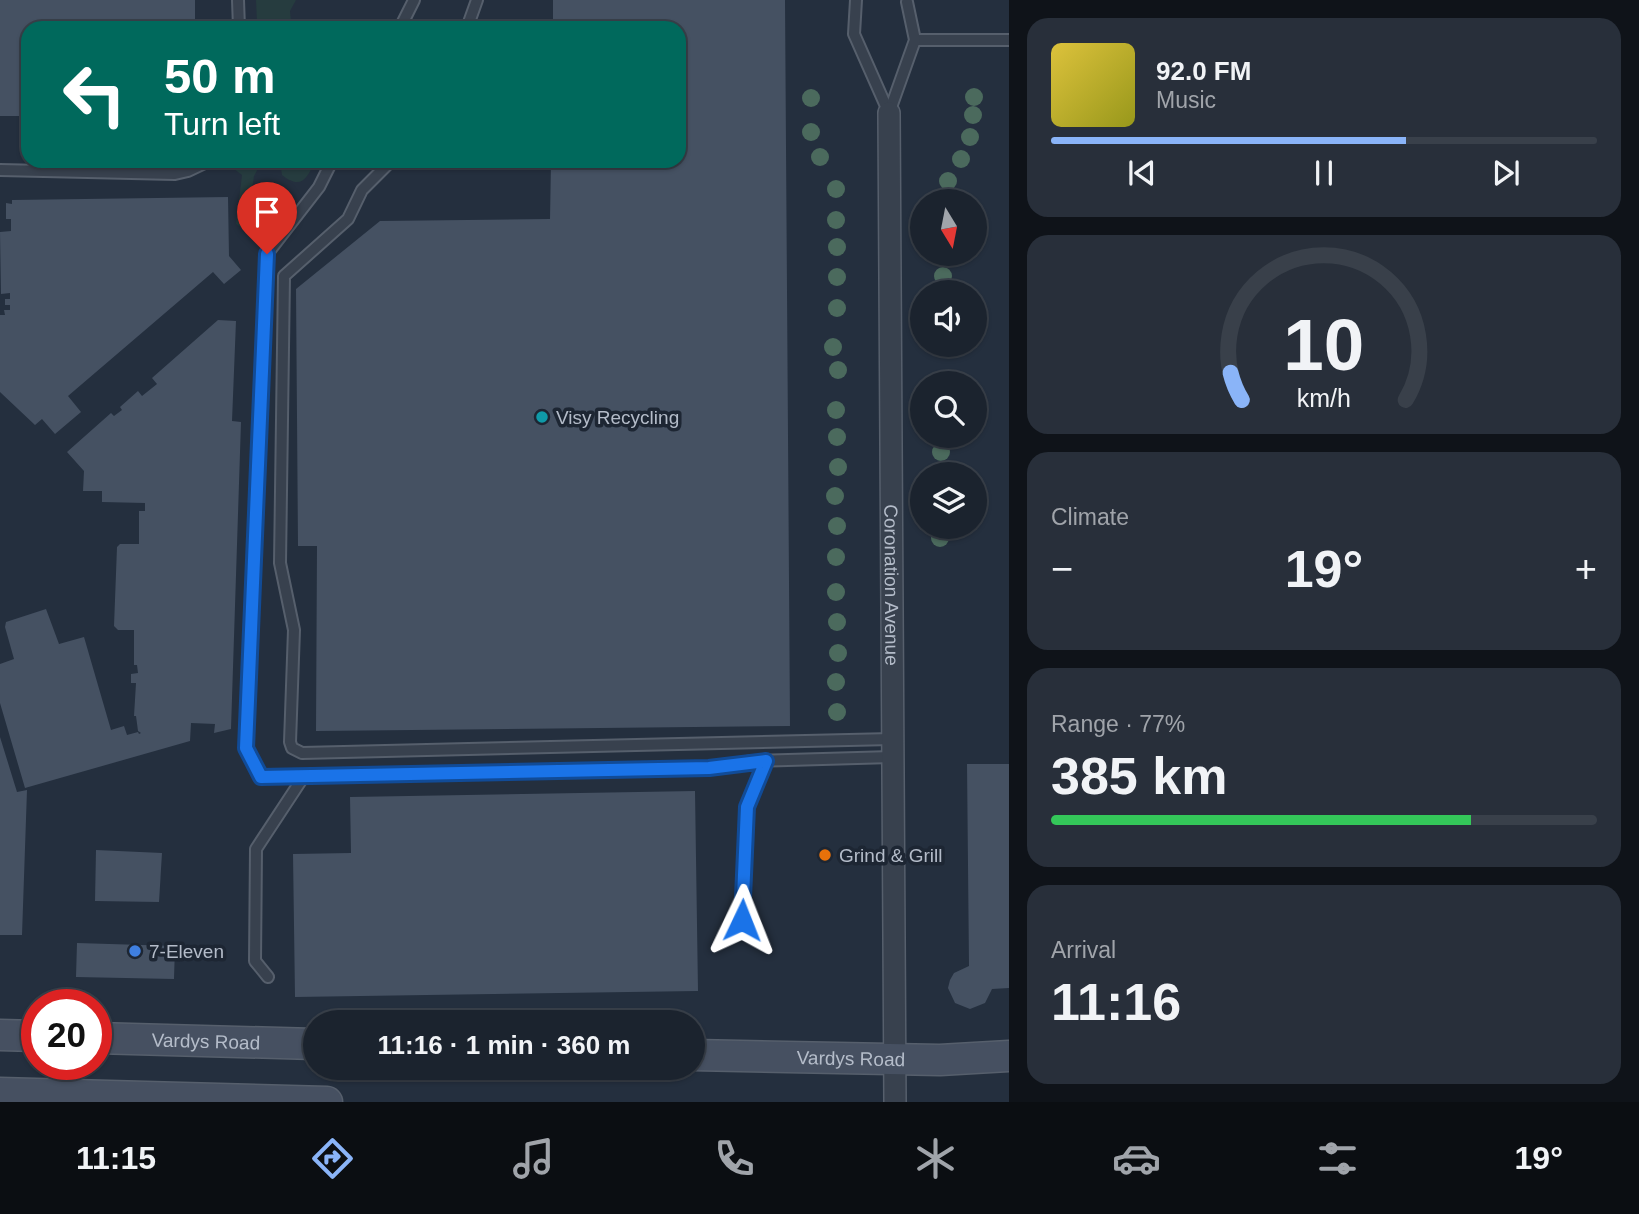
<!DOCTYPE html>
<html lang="en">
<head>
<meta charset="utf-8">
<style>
	:root { --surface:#1b232e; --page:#282f3a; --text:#f1f3f6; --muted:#a0a4aa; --line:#39404a; --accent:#8ab4f8 }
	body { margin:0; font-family:Arial,sans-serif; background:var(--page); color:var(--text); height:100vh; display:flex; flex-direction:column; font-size:26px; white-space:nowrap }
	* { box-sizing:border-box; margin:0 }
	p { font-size:23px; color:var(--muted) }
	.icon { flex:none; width:38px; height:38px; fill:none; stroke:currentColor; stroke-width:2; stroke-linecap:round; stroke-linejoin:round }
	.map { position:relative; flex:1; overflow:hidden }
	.details { display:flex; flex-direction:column; gap:18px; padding:18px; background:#0f1319; width:630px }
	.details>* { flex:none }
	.hud { position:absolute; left:21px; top:21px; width:665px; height:147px; border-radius:21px; box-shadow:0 2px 5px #0004,0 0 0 2px var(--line); background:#00695c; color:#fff; overflow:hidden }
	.needle { width:46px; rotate:170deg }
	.controls { position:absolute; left:910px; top:189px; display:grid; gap:14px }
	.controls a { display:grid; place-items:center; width:77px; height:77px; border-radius:50%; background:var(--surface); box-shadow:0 2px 5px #0004,0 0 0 2px var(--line); font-size:35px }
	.speed { position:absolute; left:21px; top:989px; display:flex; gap:14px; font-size:35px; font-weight:700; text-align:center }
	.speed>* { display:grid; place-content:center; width:91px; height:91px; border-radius:50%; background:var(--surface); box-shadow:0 2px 5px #0004,0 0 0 2px var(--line); line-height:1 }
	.speed .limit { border:10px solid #d22; background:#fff; color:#111 }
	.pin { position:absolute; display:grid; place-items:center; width:60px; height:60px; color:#fff; margin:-72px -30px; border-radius:50% 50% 50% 0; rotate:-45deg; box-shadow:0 0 7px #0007 }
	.pin .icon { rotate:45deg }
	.me { position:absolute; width:77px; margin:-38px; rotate:2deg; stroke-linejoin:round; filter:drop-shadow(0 0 5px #0008) }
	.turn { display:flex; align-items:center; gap:24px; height:147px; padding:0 28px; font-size:32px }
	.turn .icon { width:91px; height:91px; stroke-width:2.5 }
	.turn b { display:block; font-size:49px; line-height:60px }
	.big { font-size:52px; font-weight:800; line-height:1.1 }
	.details .widget { flex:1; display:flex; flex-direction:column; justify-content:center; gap:10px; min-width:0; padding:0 24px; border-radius:21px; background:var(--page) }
	.details .dial { align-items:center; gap:0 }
	.dial svg { height:182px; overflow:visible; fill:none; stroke:var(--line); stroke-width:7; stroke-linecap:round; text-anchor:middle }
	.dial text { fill:var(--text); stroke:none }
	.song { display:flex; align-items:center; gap:21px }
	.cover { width:84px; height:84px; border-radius:10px; background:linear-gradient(135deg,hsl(50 70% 55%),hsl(60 70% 35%)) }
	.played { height:7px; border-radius:4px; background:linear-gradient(90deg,var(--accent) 65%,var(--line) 65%) }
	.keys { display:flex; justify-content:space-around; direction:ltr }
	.heat { display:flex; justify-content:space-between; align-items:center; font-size:38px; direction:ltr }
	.charge { height:10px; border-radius:5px; background:linear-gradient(90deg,#34c759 77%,var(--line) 0) }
	.trip { position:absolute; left:303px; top:1010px; width:402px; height:70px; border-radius:35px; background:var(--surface); box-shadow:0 2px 5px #0004,0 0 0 2px var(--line); font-weight:800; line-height:70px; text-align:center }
	.menu { display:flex; height:112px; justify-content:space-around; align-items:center; background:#0b0e12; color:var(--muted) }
	.menu .icon { width:49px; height:49px }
	.menu .selected { color:var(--accent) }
	.menu b { font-size:32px; color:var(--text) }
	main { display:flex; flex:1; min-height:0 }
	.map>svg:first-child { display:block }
	.green { fill:#263c3f }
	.building { fill:#455162 }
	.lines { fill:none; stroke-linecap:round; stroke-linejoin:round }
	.service-casing { stroke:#565f6c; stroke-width:14 }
	.minor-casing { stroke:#565f6c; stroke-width:24 }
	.secondary-casing { stroke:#565f6c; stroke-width:33 }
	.service { stroke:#38414e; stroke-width:10 }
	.minor { stroke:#38414e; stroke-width:21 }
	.secondary { stroke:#465061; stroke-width:30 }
	.tree { fill:#4b6a5d }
	.route-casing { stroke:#114b97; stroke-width:18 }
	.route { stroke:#1a73e8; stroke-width:12 }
	.culture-dot { fill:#0f9aa8; stroke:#1d2633; stroke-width:2.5 }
	.food-dot { fill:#e8710a; stroke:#1d2633; stroke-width:2.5 }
	.shop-dot { fill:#3f7fe0; stroke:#1d2633; stroke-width:2.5 }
	.labels { text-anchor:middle; stroke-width:7; stroke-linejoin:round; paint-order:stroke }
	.poi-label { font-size:19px; fill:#b4bcc9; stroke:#1d2633; text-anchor:start }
	.street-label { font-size:19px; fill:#b4bcc9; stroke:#1d2633 }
</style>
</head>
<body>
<main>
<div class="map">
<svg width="1009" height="1102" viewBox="0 0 1009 1102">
	<rect width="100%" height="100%" fill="#242f3e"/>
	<g class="green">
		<polygon points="256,0 296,0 290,11 291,22 286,28 255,28 257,22"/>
		<polygon points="235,161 262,161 254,176 247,226 242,228 236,224 242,175 234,169"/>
		<path d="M280,161h35c-8,18 -14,29 -33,14z"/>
	</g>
	<g class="building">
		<polygon points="0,0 195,0 195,28 28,28 28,116 0,116"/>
		<polygon points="553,0 785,0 790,726 316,731 317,546 298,546 296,289 380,221 550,219 551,161 679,161 679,28 553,28"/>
		<polygon points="228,197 229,256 241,270 224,284 213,272 68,396 81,412 55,434 42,419 35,425 0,392 0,315 5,315 4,310 10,310 10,305 5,305 5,299 10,299 10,293 1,294 0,232 11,231 11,219 6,219 6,203 12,204 12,200"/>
		<polygon points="218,320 236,321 232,421 241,422 231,729 214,733 215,724 191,723 190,741 25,788 0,703 0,664 14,659 5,627 6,622 46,609 59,644 84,637 111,730 124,726 127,735 138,732 139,734 141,733 138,731 136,716 134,716 136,683 131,683 131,674 138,673 137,665 134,665 134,630 118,630 114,626 117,547 120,544 139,544 139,511 145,511 145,503 102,502 102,491 83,491 84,471 67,452 111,413 114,416 122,410 120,407 138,391 142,396 157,384 152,378"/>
		<polygon points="0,737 17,792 27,790 22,935 0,935"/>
		<polygon points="967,764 1009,764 1009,988 992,989 985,1003 970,1009 955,1003 948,988 950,980 954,973 969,966"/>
		<polygon points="695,791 698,991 295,997 293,854 351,853 350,797"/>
		<polygon points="96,850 162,853 159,902 95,901"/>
		<polygon points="77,943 175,946 174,979 76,977"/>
	</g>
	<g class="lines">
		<defs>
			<g id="service">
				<polyline points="238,0 239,28"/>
				<polyline points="856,0 854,34 889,113"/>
				<polyline points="400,28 414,0"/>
				<polyline points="467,28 477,0"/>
				<polyline points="915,40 1009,40"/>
				<polyline points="889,113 915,40 907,2"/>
				<polyline points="332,161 319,187 267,254 246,748 261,777 709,768 753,761 892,757"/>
				<polyline points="391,161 362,190 348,219 284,276 280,563 294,630 290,742 292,748 302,753 892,739"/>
				<polyline points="0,170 175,174 188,171 209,161"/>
				<polyline points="742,920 747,807 766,761"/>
				<polyline points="268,977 255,961 256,849 304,776"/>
			</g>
			<g id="minor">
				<path id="s1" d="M889,113l6,989"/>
			</g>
			<g id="secondary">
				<polyline points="0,1035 37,1036"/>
				<path id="s2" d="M96,1038l219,6"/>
				<path id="s3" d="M693,1055l247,5 69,-4"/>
				<polyline points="0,1093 327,1102"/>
			</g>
		</defs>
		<use href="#service" class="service-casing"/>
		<use href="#minor" class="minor-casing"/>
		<use href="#secondary" class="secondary-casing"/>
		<use href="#service" class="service"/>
		<use href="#minor" class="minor"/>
		<use href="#secondary" class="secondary"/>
	</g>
	<g class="tree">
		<circle cx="974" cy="97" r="9"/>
		<circle cx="811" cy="98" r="9"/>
		<circle cx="973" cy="115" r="9"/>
		<circle cx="811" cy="132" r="9"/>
		<circle cx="970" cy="137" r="9"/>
		<circle cx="820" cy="157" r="9"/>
		<circle cx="961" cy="159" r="9"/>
		<circle cx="948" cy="181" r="9"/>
		<circle cx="836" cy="189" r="9"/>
		<circle cx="836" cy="220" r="9"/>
		<circle cx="837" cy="247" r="9"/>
		<circle cx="943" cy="276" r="9"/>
		<circle cx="837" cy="277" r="9"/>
		<circle cx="837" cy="308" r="9"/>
		<circle cx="833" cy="347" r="9"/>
		<circle cx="838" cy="370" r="9"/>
		<circle cx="836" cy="410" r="9"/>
		<circle cx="837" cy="437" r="9"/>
		<circle cx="941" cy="452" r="9"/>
		<circle cx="838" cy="467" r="9"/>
		<circle cx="835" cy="496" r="9"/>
		<circle cx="837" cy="526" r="9"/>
		<circle cx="940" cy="538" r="9"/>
		<circle cx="836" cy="557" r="9"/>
		<circle cx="836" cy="592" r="9"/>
		<circle cx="837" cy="622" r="9"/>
		<circle cx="838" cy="653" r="9"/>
		<circle cx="836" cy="682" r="9"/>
		<circle cx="837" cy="712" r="9"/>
	</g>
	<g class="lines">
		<defs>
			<polyline id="route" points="267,254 246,748 261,777 709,768 766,761 747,807 742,920"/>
		</defs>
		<use href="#route" class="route-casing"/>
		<use href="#route" class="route"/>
	</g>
	<circle class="culture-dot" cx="542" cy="417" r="7"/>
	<circle class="food-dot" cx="825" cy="855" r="7"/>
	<circle class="shop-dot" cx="135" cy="951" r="7"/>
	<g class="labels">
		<g class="poi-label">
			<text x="556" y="424">Visy Recycling</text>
			<text x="839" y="862">Grind &amp; Grill</text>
			<text x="149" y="958">7-Eleven</text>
		</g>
		<g class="street-label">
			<text dy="7" stroke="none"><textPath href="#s1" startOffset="472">Coronation Avenue</textPath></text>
			<text dy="7" stroke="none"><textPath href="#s2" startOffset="110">Vardys Road</textPath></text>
			<text dy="7" stroke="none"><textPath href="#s3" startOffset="158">Vardys Road</textPath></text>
		</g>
	</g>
</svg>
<div class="controls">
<a><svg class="needle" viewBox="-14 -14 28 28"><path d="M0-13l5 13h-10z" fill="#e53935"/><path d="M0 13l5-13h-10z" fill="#a0a4aa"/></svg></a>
<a><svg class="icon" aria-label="sound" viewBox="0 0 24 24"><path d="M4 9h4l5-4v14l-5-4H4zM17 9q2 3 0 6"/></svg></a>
<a><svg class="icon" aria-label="search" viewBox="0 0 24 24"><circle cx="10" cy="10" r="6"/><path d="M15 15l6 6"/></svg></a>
<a><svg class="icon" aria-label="layers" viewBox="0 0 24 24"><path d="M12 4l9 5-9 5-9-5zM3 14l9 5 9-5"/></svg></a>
</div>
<div class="speed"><div class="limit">20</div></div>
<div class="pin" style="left:267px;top:254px;background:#d93025"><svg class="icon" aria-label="arrive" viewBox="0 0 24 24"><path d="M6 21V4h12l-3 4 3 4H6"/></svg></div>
<svg class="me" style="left:742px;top:920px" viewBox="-20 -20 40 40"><path d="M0-17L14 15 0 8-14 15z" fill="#1a73e8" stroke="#fff" stroke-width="4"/></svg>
<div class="trip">11:16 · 1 min · 360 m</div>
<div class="hud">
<div class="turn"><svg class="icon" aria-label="left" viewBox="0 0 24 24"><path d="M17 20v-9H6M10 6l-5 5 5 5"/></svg><div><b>50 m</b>Turn left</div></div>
</div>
</div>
<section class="details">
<div class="widget">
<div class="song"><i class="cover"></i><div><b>92.0 FM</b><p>Music</p></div></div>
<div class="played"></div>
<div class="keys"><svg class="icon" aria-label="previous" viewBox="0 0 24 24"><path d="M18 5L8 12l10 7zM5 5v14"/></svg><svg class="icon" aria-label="pause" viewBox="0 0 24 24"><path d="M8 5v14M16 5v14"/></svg><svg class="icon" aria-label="next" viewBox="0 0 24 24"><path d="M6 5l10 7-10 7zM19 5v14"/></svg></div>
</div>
<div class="widget dial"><svg viewBox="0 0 100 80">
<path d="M14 69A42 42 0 1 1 86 69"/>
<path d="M14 69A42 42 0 0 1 9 57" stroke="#8ab4f8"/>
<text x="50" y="56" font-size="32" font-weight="700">10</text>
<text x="50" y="72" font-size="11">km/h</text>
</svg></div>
<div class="widget"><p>Climate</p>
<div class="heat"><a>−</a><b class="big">19°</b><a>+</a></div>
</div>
<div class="widget"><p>Range · 77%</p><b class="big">385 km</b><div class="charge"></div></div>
<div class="widget"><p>Arrival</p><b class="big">11:16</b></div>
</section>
</main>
<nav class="menu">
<b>11:15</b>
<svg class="icon selected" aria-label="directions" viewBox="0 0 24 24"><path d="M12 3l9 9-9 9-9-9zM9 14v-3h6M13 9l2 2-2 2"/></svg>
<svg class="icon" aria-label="music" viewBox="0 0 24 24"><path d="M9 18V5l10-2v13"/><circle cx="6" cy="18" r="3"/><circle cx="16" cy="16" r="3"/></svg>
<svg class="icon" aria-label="phone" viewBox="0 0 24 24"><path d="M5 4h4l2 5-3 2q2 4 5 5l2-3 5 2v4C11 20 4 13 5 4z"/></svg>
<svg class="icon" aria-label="climate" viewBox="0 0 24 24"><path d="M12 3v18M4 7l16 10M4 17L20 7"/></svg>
<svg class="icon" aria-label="car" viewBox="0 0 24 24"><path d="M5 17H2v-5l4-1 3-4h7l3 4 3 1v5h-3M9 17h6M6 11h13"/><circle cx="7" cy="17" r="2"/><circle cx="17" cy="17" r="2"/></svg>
<svg class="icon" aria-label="filters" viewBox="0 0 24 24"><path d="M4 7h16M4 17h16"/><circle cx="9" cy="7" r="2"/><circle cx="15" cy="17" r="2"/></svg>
<b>19°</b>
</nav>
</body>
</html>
